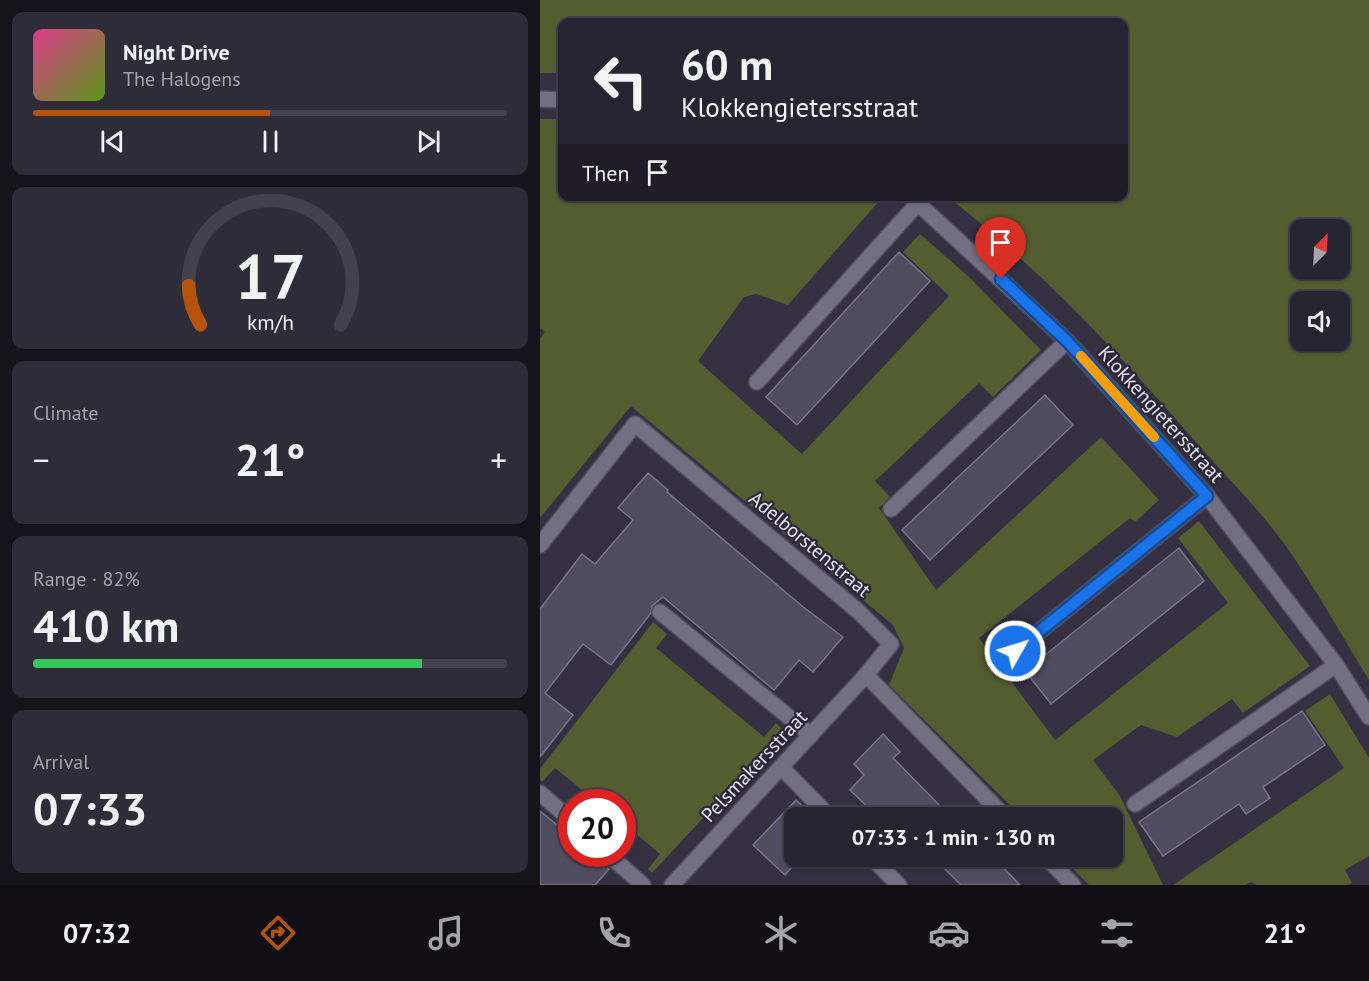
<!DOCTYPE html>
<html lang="en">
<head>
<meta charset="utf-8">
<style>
	:root { --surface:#272432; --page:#2f2c3a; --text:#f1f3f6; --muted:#a4a4ac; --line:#43414d; --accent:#b45309 }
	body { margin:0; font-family:"PT Sans",sans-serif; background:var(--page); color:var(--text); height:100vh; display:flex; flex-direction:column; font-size:22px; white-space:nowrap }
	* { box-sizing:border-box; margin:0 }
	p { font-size:20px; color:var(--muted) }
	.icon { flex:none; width:33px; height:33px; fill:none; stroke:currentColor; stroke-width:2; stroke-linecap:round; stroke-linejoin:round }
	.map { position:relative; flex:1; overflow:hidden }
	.details { display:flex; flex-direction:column; gap:12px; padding:12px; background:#15141c; width:540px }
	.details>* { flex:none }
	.hud { position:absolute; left:18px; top:18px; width:570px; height:183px; border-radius:12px; box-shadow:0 2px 4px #0004,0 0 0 2px var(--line); background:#272432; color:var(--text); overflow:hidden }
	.needle { width:39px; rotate:24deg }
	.buttons { position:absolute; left:750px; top:219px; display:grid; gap:12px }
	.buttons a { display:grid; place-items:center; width:60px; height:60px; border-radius:12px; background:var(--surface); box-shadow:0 2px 4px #0004,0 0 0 2px var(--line); font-size:30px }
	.speed { position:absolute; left:18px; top:789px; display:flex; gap:12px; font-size:30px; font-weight:700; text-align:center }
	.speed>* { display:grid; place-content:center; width:78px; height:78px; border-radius:50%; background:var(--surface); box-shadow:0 2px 4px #0004,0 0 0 2px var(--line); line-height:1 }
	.speed .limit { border:9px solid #d22; background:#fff; color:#111 }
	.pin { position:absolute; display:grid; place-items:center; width:51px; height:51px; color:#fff; margin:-62px -26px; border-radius:50% 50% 50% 0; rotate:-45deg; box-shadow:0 0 6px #0007 }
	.pin .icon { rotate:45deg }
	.me { position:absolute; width:66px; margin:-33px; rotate:51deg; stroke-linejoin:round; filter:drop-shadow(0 0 4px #0008) }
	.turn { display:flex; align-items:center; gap:21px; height:126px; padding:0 24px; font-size:27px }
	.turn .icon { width:78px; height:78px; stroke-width:2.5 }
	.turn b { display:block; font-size:42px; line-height:51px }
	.then { display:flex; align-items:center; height:57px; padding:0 24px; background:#0003; gap:12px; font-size:22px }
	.big { font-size:45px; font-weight:600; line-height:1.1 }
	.details .widget { flex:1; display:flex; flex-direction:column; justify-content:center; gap:9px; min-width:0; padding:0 21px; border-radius:12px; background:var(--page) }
	.details .dial { align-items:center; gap:0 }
	.dial svg { height:156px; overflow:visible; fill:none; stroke:var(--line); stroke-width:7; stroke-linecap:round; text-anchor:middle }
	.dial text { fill:var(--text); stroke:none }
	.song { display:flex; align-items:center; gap:18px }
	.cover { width:72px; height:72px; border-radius:9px; background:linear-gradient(135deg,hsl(330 70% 55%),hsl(90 70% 35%)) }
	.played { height:6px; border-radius:3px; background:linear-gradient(90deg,var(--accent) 50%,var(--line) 50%) }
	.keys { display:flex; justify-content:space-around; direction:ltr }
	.heat { display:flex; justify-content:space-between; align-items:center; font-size:33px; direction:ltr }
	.charge { height:9px; border-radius:4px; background:linear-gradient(90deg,#34c759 82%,var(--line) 0) }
	.trip { position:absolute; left:244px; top:807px; width:339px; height:60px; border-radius:12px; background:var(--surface); box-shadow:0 2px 4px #0004,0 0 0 2px var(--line); font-weight:600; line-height:60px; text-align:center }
	.tab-bar { display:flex; height:96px; justify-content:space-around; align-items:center; background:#100e14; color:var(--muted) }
	.tab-bar .icon { width:42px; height:42px }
	.tab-bar .selected { color:var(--accent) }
	.tab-bar b { font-size:27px; color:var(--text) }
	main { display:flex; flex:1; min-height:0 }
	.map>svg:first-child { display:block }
	.green { fill:#545d30; fill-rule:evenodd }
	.building { fill:#504c60; stroke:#79748a; stroke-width:1.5 }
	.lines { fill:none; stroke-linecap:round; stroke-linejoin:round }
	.minor-casing { stroke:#514d5c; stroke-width:18 }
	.minor { stroke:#736f83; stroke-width:15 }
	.route-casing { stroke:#114b97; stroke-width:15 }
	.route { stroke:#1a73e8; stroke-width:10 }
	.slow { stroke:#f59e0b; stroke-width:10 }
	.labels { text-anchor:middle; stroke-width:4.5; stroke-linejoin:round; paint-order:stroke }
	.street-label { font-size:20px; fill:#e6e3ef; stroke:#2a2638 }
</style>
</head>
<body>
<main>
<section class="details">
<div class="widget">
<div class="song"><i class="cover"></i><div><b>Night Drive</b><p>The Halogens</p></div></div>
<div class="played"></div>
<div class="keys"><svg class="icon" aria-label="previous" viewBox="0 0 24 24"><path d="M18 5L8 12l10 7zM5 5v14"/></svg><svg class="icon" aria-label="pause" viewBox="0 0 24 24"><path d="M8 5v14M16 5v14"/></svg><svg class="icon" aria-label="next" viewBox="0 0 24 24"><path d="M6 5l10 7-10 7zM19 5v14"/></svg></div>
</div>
<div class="widget dial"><svg viewBox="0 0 100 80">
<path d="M14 69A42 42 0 1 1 86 69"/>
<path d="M14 69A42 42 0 0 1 8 49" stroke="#b45309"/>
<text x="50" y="56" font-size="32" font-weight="700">17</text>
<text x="50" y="72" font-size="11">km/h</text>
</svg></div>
<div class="widget"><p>Climate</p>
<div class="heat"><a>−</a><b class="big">21°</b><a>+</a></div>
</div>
<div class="widget"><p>Range · 82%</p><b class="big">410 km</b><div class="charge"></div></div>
<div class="widget"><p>Arrival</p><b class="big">07:33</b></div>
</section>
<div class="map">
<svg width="829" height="885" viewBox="0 0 829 885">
	<rect width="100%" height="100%" fill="#343042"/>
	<g class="green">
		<path d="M0,0h829v680c-27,-44 -52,-89 -81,-131 -25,-36 -57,-67 -86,-100 -78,-90 -160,-179 -254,-252l176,-1v-174h-562v51h-22zM760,230h40v38h-40zM760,302h40v38h-40z"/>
		<polygon points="0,119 22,119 22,196 336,196 340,200 248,305 216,294 204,297 158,361 262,454 409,296 363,252 380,234 429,277 501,350 453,397 439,383 335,481 350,497 339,508 396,590 561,437 619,500 595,522 590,518 439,638 515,740 688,603 638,538 659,521 770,666 703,713 692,699 637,737 601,725 553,760 580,796 623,885 549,885 521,857 573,856 573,818 482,817 349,685 364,648 353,625 91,406 0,518 0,339 5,332 0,328"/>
		<polygon points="113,622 127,634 116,648 224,737 236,723 244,731 112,873 108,869 120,854 83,823 82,802 57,802 15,768 2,782 0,779 0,769"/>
		<polygon points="790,694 829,758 829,856 805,870 812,883 808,885 717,885 711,882 705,885 633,885 804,768 765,711"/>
	</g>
	<g class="building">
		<polygon points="359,252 390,281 257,425 226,397"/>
		<polygon points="505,395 533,425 390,560 362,530"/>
		<polygon points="108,473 128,490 127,492 146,508 262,606 303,637 273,672 259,660 234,690 123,597 112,606 111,613 71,665 43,644 5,693 33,715 0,757 0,609 42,554 55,564 93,520 78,508"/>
		<polygon points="639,548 664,581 511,704 485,671"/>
		<polygon points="762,711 785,745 723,787 730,798 706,814 699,804 623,856 599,822"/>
		<polygon points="343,734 360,752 353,758 412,818 339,818 310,790 324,775 314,764"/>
		<polygon points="256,800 275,818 255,818 255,856 262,856 245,875 213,845"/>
		<polygon points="0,811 32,837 32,854 51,854 69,869 55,885 0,885"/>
		<polygon points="378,856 452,856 480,885 421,885 394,858 386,865"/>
	</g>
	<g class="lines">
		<defs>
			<g id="minor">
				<polyline points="0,99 22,100"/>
				<polyline points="370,196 527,341 667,496 796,665 829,717"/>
				<polyline points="217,382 379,202"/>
				<polyline points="351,509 527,341"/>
				<polyline points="0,545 95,424 319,612 351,644 326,675 466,818"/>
				<polyline points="120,612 271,735"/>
				<polyline points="475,651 667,496"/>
				<polyline points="241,767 291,818"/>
				<polyline points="0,793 32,821"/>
				<polyline points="595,804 796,665"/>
				<polyline points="68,854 103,885"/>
				<polyline points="330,856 359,885"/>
				<polyline points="505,856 533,885"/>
				<polyline points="132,885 326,675"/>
			</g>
		</defs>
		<use href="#minor" class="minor-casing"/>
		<use href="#minor" class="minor"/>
	</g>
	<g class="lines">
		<defs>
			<polyline id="route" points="461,279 527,341 667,496 475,651"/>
		</defs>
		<use href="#route" class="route-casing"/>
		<use href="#route" class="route"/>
		<polyline class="slow" points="541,356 614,437"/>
	</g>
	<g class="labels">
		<g class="street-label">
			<text transform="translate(621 414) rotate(48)" y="7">Klokkengietersstraat</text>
			<text transform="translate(270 544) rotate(40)" y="7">Adelborstenstraat</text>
			<text transform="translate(214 766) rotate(-47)" y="7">Pelsmakersstraat</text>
		</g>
	</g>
</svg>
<div class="buttons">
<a><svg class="needle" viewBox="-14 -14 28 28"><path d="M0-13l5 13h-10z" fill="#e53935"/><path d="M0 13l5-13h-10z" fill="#a4a4ac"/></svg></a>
<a><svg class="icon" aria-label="sound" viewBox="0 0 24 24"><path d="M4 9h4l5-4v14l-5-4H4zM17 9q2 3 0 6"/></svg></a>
</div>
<div class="speed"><div class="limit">20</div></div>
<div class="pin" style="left:461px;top:279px;background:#d93025"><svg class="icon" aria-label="arrive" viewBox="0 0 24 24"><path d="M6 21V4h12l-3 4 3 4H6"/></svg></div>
<svg class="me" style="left:475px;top:651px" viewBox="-20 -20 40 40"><circle r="17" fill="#1a73e8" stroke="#fff" stroke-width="3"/><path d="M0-11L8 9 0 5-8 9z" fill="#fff"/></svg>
<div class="trip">07:33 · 1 min · 130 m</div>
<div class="hud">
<div class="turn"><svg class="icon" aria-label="left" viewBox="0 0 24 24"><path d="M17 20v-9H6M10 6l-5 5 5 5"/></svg><div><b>60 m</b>Klokkengietersstraat</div></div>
<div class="then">Then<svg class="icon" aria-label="arrive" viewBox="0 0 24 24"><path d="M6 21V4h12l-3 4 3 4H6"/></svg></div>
</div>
</div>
</main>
<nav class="tab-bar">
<b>07:32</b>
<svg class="icon selected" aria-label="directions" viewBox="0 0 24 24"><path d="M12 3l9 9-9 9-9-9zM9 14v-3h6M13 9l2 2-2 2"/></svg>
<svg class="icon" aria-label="music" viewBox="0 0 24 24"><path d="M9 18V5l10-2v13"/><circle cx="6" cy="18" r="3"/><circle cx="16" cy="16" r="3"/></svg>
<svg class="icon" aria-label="phone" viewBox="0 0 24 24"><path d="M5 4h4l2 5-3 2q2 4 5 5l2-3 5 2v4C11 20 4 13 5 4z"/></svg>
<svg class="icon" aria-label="climate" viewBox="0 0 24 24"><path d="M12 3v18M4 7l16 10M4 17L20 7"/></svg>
<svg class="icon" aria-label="car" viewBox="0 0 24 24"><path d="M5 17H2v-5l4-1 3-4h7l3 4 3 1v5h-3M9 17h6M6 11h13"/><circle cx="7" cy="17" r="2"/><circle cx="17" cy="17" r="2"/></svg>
<svg class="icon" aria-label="filters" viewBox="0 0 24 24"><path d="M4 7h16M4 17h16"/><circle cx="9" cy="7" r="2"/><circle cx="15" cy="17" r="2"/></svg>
<b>21°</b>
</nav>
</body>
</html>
